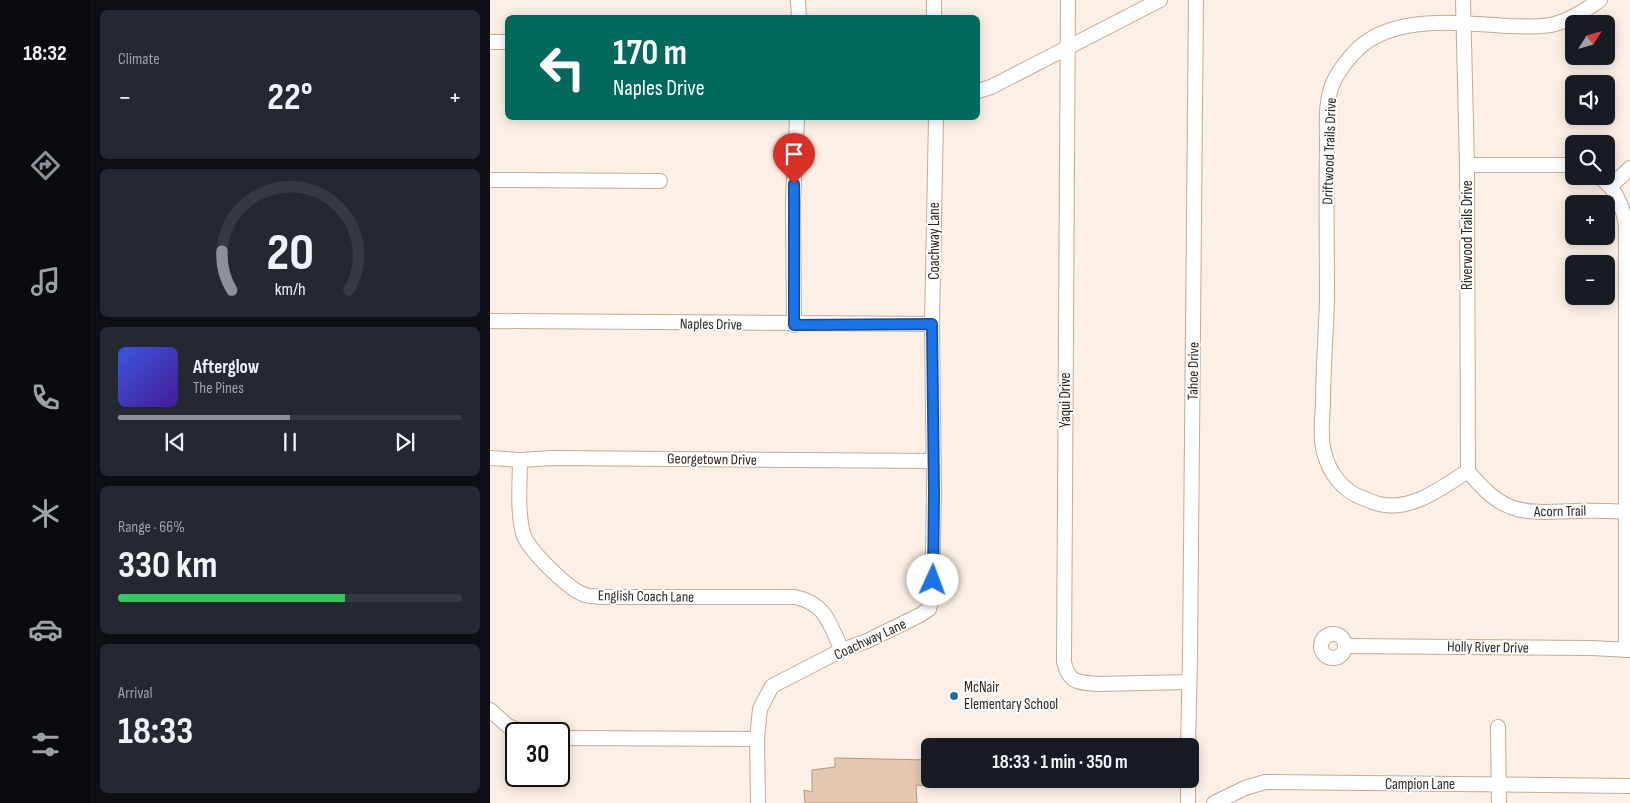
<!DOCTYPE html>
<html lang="en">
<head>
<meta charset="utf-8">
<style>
	:root { --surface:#171b24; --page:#242831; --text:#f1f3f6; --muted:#9ea1a6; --line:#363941; --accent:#8c9099 }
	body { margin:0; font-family:"Sofia Sans Condensed",sans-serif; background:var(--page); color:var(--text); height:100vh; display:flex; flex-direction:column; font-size:19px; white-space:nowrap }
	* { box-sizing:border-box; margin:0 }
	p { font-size:16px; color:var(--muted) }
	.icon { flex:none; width:28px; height:28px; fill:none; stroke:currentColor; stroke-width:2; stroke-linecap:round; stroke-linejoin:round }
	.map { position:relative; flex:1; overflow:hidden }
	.sheet { display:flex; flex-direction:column; gap:10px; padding:10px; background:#0d0f14; width:400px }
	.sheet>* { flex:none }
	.top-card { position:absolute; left:15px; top:15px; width:475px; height:105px; border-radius:8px; box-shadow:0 2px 12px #0003; background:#00695c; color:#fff; overflow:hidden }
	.needle { width:32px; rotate:53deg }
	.controls { position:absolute; left:1075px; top:15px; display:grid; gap:10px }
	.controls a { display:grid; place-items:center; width:50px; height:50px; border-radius:8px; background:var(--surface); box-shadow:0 2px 12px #0003; font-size:25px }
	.speed { position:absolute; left:15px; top:722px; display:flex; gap:10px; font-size:25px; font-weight:700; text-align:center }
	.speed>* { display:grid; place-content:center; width:65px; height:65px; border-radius:50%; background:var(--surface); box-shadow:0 2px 12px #0003; line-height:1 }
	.speed .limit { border:2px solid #111; border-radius:8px; background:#fff; color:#111 }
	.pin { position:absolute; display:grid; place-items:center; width:42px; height:42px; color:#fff; margin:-51px -21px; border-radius:50% 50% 50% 0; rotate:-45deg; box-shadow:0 0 5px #0007 }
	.pin .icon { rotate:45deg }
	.me { position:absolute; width:55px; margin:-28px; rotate:2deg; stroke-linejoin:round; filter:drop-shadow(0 0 4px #0008) }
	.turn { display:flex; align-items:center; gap:18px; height:105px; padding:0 25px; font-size:22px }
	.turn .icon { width:65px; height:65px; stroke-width:2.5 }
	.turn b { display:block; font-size:35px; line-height:42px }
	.big { font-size:38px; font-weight:700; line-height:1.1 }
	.sheet .card { flex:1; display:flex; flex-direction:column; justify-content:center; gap:8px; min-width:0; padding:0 18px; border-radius:8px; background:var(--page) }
	.sheet .dial { align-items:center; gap:0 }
	.dial svg { height:130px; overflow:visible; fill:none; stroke:var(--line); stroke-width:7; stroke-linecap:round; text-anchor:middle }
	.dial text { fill:var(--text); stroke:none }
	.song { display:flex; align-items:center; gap:15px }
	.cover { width:60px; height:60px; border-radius:8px; background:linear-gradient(135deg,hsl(230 70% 55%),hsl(260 70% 35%)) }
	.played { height:5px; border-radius:2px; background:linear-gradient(90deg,var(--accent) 50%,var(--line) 50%) }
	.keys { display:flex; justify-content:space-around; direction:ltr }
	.heat { display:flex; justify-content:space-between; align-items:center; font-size:28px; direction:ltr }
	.charge { height:8px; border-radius:4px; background:linear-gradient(90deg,#34c759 66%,var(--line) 0) }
	.trip { position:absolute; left:431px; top:738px; width:278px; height:50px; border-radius:8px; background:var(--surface); box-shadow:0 2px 12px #0003; font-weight:700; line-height:50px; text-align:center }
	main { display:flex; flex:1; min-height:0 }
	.menu { display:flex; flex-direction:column; width:90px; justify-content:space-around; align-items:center; background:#090b0e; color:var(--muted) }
	.menu .icon { width:35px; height:35px }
	.menu .current { color:var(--accent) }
	.menu b { font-size:22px; color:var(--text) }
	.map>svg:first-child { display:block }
	.building { fill:#e3c7ae; stroke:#b2977f }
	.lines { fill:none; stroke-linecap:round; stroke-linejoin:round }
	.minor-casing { stroke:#c6aa92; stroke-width:16 }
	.minor { stroke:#fff; stroke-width:14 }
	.route-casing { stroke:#114b97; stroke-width:12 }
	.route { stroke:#1a73e8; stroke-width:9 }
	.poi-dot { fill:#2770a4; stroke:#fff; stroke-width:2 }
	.labels { text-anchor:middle; stroke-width:4; stroke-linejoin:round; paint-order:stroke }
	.street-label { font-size:15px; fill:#31271d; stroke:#fff }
	.poi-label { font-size:15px; fill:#31271d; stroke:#fff; text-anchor:start }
</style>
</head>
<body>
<main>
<nav class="menu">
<b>18:32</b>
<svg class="icon current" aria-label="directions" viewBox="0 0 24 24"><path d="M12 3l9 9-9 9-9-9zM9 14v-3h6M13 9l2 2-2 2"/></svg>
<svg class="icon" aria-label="music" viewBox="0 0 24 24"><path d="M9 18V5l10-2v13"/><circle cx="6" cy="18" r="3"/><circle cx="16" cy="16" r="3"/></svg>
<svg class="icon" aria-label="phone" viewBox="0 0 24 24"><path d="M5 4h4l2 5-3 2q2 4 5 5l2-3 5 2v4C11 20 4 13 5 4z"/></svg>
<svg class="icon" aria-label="climate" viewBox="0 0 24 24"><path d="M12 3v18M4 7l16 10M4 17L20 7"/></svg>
<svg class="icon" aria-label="car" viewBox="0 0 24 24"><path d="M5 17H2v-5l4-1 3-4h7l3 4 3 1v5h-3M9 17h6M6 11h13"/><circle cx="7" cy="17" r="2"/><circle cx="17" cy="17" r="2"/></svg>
<svg class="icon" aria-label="filters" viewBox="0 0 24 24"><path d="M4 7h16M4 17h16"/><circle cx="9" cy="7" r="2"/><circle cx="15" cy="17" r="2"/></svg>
</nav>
<section class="sheet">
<div class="card"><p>Climate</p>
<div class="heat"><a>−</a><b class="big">22°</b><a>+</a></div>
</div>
<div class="card dial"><svg viewBox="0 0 100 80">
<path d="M14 69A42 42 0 1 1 86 69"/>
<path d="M14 69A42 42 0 0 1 8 45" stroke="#8c9099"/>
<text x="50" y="56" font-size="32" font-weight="700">20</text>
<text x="50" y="72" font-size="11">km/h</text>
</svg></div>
<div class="card">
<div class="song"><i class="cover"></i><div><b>Afterglow</b><p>The Pines</p></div></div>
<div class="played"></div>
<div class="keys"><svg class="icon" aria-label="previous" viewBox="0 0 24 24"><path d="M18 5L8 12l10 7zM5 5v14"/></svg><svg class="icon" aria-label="pause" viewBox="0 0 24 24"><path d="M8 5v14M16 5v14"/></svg><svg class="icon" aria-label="next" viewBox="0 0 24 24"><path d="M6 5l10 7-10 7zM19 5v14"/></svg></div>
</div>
<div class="card"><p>Range · 66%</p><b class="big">330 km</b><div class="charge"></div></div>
<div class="card"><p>Arrival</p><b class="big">18:33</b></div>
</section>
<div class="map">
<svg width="1140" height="803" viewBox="0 0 1140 803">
	<rect width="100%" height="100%" fill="#fcf0e6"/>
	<polygon class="building" points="345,758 440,760 440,786 426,785 427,803 315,803 314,790 322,792 322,770 345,767"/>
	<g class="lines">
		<defs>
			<g id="minor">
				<polyline points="308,0 309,18"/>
				<path d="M578,0l-4,662c5,21 13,20 33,22l92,-2"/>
				<polyline points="973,0 977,165 978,471"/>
				<polyline points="444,18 444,0"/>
				<polyline points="0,42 18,42"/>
				<polyline points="488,91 501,87 670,0"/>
				<polyline points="977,165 1078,165 1084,166"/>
				<path d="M1107,176c18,10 25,29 29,48v426"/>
				<polyline points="0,180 170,181"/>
				<polyline points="1121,186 1140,168"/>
				<polyline points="0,321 442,324"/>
				<polyline points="304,325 303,201 307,118"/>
				<polyline points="0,458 30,460 62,458 444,461"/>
				<path d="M30,460c0,23 -3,50 3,73 4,16 46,57 62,62 4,1 10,1 15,2h195c32,7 34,27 47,53"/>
				<path d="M978,471c-25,16 -57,41 -89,33 -5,-1 -11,-4 -16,-6 -21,-7 -34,-26 -39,-46 -4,-15 -2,-32 -1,-47 0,-35 3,-71 4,-106 0,-51 -1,-102 0,-153 0,-20 -2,-45 6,-63 4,-10 12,-20 19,-28 35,-42 107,-32 157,-29 15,0 31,2 46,-2 17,-5 31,-14 45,-24"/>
				<path d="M978,471c36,45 55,42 108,40 18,-1 36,0 54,1"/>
				<circle cx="843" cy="646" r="12"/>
				<polyline points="855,646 1101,648 1140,650"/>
				<polyline points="0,710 18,726 38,734"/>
				<polyline points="1008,727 1009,803"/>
				<polyline points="69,738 267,739"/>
				<polyline points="698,746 700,656 706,0"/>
				<polyline points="268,803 267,739 270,709 282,686 352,650 377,641 430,615 439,609 442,597 444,493 442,324 446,118"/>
				<polyline points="698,803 698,779"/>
				<polyline points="724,803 755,788 775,782 1140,786"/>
			</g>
		</defs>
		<use href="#minor" class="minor-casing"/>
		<use href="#minor" class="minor"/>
	</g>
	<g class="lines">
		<defs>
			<polyline id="route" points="304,184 304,325 442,324 444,493 443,580"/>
		</defs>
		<use href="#route" class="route-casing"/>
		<use href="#route" class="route"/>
	</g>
	<circle class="poi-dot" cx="464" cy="696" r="5"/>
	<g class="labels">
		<g class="street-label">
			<text transform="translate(839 151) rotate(-88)" y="5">Driftwood Trails Drive</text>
			<text transform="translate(977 235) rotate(-90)" y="5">Riverwood Trails Drive</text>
			<text transform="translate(444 241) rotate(-90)" y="5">Coachway Lane</text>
			<text transform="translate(221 324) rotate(1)" y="5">Naples Drive</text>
			<text transform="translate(703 371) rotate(-89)" y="5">Tahoe Drive</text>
			<text transform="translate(575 400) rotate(-90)" y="5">Yaqui Drive</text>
			<text transform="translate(222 459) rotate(1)" y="5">Georgetown Drive</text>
			<text transform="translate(1070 511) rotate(-1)" y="5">Acorn Trail</text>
			<text transform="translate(156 596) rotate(1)" y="5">English Coach Lane</text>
			<text transform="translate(380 639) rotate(-25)" y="5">Coachway Lane</text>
			<text transform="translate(998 647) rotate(1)" y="5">Holly River Drive</text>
			<text x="930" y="789">Campion Lane</text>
		</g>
		<g class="poi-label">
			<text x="474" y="692">McNair<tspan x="474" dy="17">Elementary School</tspan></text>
		</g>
	</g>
</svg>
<div class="controls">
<a><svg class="needle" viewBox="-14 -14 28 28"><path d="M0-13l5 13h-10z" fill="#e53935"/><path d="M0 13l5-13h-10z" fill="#9ea1a6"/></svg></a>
<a><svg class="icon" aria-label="sound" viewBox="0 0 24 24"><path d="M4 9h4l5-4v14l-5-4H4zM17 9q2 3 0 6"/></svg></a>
<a><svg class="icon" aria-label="search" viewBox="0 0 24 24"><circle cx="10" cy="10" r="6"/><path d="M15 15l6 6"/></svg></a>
<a>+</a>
<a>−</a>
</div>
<div class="speed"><div class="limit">30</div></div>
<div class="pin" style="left:304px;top:184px;background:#d93025"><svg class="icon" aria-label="arrive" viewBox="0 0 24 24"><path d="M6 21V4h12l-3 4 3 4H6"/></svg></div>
<svg class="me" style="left:443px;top:580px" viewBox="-20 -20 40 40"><circle r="19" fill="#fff"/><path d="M0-13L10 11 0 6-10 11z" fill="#1a73e8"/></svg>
<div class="trip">18:33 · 1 min · 350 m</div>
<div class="top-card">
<div class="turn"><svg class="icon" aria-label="left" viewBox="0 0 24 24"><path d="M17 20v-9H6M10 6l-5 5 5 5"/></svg><div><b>170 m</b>Naples Drive</div></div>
</div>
</div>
</main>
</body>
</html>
